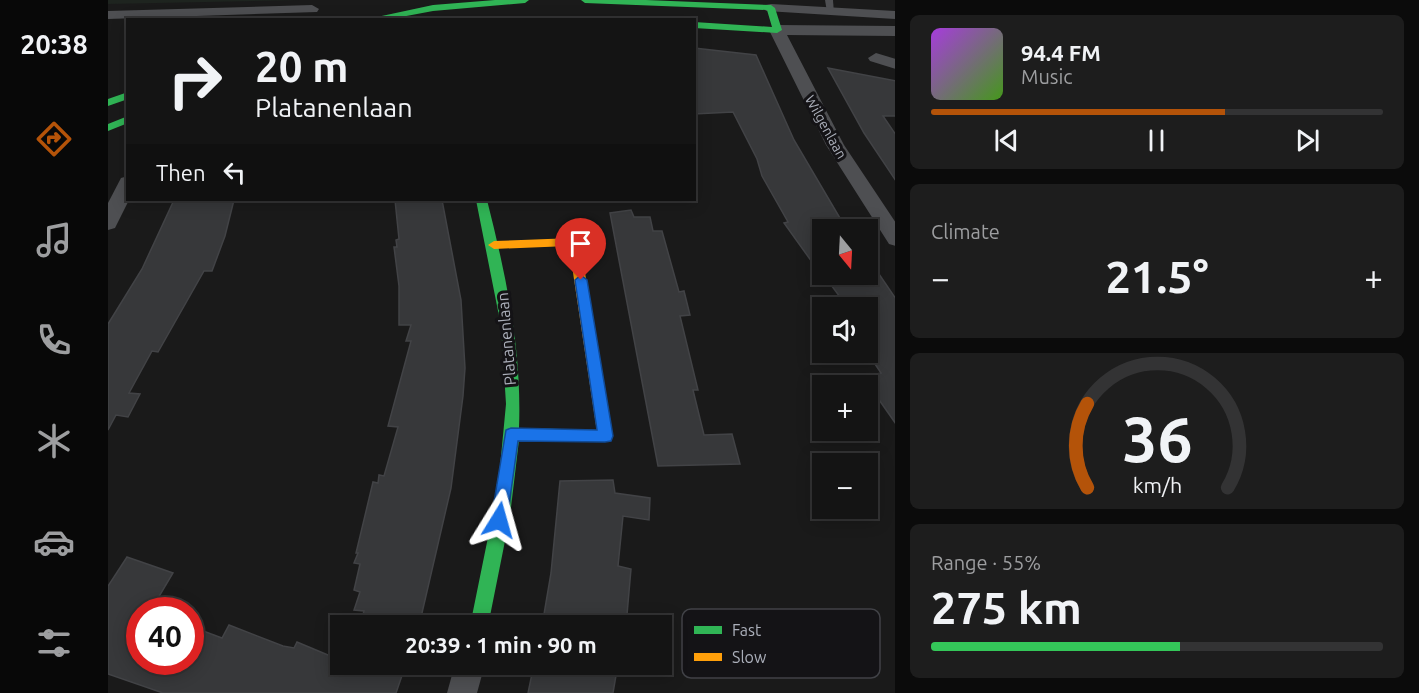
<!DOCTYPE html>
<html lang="en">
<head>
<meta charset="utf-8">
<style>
	:root { --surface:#141414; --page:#1d1d1d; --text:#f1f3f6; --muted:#9d9ea0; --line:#333334; --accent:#b45309 }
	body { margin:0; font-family:Ubuntu,sans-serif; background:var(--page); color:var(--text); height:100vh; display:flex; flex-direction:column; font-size:22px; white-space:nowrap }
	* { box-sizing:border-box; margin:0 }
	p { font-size:20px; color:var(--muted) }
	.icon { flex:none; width:33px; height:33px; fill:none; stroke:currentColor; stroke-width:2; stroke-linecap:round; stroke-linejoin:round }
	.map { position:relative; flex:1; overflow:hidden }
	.side { display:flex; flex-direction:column; gap:15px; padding:15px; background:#0b0b0b; width:524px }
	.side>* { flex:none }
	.hud { position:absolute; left:18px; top:18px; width:570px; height:183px; border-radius:0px; box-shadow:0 3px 15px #0003,0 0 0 2px var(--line); background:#141414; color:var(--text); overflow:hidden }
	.needle { width:39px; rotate:162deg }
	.tools { position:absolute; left:704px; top:219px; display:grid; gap:12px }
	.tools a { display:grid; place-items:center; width:66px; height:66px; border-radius:0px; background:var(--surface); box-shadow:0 3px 15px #0003,0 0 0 2px var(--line); font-size:30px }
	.speed { position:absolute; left:18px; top:597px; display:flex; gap:12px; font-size:30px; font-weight:700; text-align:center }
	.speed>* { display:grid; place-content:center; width:78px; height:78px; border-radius:50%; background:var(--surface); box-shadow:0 3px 15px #0003,0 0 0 2px var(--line); line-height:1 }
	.speed .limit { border:9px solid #d22; background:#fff; color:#111 }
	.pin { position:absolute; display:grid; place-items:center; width:51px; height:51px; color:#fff; margin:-62px -26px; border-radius:50% 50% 50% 0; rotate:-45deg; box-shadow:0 0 6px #0007 }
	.pin .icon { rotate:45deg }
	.me { position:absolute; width:66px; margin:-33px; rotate:8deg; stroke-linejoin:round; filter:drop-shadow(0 0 4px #0008) }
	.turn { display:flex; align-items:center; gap:21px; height:126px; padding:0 30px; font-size:27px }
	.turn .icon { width:78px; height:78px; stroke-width:2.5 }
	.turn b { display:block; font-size:42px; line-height:51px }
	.then { display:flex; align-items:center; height:57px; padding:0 30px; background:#0003; gap:12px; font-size:22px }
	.big { font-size:45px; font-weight:700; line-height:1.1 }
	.side .tile { flex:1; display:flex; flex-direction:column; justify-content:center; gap:9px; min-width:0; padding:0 21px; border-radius:9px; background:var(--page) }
	.side .dial { align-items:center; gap:0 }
	.dial svg { height:156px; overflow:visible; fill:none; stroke:var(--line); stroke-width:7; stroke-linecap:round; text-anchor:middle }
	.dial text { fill:var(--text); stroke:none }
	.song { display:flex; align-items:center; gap:18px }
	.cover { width:72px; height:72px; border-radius:9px; background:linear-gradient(135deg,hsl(280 70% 55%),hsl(100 70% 35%)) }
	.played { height:6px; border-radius:3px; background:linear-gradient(90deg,var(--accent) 65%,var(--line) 65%) }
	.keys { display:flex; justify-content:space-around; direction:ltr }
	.heat { display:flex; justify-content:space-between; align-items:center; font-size:33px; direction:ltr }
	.charge { height:9px; border-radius:4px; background:linear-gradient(90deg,#34c759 55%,var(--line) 0) }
	.trip { position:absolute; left:222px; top:615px; width:342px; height:60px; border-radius:0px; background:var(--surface); box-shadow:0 3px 15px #0003,0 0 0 2px var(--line); font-weight:700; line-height:60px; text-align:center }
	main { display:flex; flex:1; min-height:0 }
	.dock { display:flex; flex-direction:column; width:108px; justify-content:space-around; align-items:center; background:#080808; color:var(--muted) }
	.dock .icon { width:42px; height:42px }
	.dock .current { color:var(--accent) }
	.dock b { font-size:27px; color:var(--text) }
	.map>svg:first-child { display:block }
	.green { fill:#1e241f }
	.building { fill:#37383a; stroke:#424346; stroke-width:1.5 }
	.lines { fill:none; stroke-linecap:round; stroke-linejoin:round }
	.lane { fill:#4e4f52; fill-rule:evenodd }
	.street { fill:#4e4f52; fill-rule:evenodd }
	.fast { fill:#30b455; fill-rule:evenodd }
	.slow { fill:#ff9f0a; fill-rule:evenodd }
	.route { fill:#1a73e8; stroke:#114b97; stroke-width:1.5 }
	.labels { text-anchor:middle; stroke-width:6; stroke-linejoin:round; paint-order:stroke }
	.far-street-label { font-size:14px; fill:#abafba; stroke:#141316 }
	.street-label { font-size:16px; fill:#abafba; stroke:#141316 }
	.key { fill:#141316; stroke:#414247; stroke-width:1.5 }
	.key-label { font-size:16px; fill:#abafba }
</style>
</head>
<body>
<main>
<nav class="dock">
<b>20:38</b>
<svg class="icon current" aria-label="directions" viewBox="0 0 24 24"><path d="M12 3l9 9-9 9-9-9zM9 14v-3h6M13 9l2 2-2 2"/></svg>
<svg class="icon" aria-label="music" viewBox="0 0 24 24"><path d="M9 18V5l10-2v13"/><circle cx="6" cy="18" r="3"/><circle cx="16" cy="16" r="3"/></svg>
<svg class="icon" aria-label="phone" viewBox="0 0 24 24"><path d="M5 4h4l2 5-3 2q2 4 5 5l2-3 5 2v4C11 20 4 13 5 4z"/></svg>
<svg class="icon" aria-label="climate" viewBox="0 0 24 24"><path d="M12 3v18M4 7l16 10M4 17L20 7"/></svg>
<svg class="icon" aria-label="car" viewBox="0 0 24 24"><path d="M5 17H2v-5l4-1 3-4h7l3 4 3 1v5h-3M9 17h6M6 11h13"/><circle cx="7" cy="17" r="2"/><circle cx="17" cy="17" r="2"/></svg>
<svg class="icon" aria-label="filters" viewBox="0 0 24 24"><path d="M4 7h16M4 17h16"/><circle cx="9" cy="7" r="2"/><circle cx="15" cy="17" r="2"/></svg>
</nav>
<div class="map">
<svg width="788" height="693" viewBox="0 0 788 693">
	<rect width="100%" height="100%" fill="#1a1a1a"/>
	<polygon class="green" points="0,0 193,0 0,4"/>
	<g class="building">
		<polygon points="586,48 648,55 686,140 739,230 714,230 714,276 676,223 680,222 654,176 649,159 625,112 586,114"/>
		<polygon points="720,68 788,81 788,116 775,116 788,135 788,181 756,133"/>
		<polygon points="66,200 126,200 117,236 104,271 96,271 50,352 44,351 21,393 32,394 20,417 8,415 0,430 0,324 34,269"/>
		<polygon points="287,200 334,200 353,300 357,368 355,396 343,488 311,626 252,626 256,611 246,610 252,592 246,590 252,564 246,563 250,553 248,553 265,482 270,483 271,475 276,476 290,427 280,426 303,341 298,341 303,325 291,325 291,286 286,247 289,247 288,240 291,239"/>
		<polygon points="523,210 526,217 542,217 545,231 554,231 571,292 576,291 582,315 572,316 590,390 585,390 596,435 624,434 632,464 550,466 502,213"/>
		<polygon points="715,274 771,274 788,299 788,424 755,377 773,373 759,352 759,308 740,308"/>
		<polygon points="505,480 507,493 542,498 541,520 515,516 510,566 523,569 518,626 434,626 443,573 452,481"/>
		<polygon points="19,557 65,573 43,610 32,610 32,662 82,662 82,626 114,638 121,625 175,646 186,648 189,642 232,660 232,664 298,664 288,693 55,693 0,674 0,586"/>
		<polygon points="426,664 510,664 505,693 420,693"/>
	</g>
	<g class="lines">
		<polygon class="lane" points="717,0 725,0 726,14 719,12"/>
		<g class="street">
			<polygon points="663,4 788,11 788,19 658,11 656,8 658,5"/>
			<polygon points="204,5 211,9 209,12 0,19 0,11"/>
			<polygon points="669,25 788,26 788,36 679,35 736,145 788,223 788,246 781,244 718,145 661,30"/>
			<polygon points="768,53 788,59 788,69 762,61 760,58"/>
			<polygon points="20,176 21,200 7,228 0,230 0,203 13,178"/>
			<polygon points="347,664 377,664 369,693 339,693"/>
		</g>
		<g class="fast">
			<polygon points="387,0 421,0 417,3 325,11 277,20 255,20 325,5"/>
			<polygon points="473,0 538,0 663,5 667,8 674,30 669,33 586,28 586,22 664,27 659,10 477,3"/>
			<polygon points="20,92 20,99 0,106 0,99"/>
			<polygon points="20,116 20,123 0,131 0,124"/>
			<path d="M368,200h11c19,75 35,150 32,228l79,2 6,-4 5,2 3,8 -2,4 -5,2 -86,-2 -9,76 -22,110h-18l28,-138 8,-84 -5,-78z"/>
		</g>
		<g class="slow">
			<polygon points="403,17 500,17 504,20 399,20"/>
			<polygon points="466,238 472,242 503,432 501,436 496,438 491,436 489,432 461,246 386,249 380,245 386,241"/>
		</g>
	</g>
	<polygon class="route" points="473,275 479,280 505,436 503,441 497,442 410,441 399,520 396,525 391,527 385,525 383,520 398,430 403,428 489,430 467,280"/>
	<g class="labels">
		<g class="far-street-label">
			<text transform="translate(718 127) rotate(61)" y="5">Wilgenlaan</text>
		</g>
		<g class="street-label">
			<text transform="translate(398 339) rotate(-95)" y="6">Platanenlaan</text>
		</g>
	</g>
	<rect x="574" y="609" width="198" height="69" rx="9" class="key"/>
	<rect x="586" y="626" width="28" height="8" fill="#30b455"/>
	<rect x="586" y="653" width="28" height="8" fill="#ff9f0a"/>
	<g class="key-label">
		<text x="624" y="636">Fast</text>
		<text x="624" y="663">Slow</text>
	</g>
</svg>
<div class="tools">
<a><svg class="needle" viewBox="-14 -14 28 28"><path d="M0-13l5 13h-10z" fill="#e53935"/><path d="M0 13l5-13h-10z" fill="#9d9ea0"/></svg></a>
<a><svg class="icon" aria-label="sound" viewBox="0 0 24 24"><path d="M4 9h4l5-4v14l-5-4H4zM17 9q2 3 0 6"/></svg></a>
<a>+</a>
<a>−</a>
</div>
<div class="speed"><div class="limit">40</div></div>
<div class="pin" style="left:473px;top:280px;background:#d93025"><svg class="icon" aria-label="arrive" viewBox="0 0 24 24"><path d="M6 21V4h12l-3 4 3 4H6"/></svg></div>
<svg class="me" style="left:391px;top:520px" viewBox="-20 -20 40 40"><path d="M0-17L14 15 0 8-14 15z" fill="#1a73e8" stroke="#fff" stroke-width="4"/></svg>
<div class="trip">20:39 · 1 min · 90 m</div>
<div class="hud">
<div class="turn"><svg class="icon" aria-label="right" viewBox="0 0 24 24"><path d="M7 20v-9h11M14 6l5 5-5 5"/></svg><div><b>20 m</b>Platanenlaan</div></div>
<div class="then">Then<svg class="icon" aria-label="left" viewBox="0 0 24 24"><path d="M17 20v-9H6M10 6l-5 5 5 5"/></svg></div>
</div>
</div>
<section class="side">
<div class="tile">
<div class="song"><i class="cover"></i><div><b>94.4 FM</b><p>Music</p></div></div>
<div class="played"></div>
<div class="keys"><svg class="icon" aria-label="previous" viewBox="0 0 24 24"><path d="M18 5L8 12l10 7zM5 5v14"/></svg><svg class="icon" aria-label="pause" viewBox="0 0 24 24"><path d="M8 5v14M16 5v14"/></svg><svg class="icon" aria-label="next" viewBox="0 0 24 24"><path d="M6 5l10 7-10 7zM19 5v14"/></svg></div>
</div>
<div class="tile"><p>Climate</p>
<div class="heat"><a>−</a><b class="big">21.5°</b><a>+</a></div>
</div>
<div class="tile dial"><svg viewBox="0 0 100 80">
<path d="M14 69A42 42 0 1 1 86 69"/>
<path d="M14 69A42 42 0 0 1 14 26" stroke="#b45309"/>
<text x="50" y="56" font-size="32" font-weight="700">36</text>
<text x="50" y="72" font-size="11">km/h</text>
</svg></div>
<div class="tile"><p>Range · 55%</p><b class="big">275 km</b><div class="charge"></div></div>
</section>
</main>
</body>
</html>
